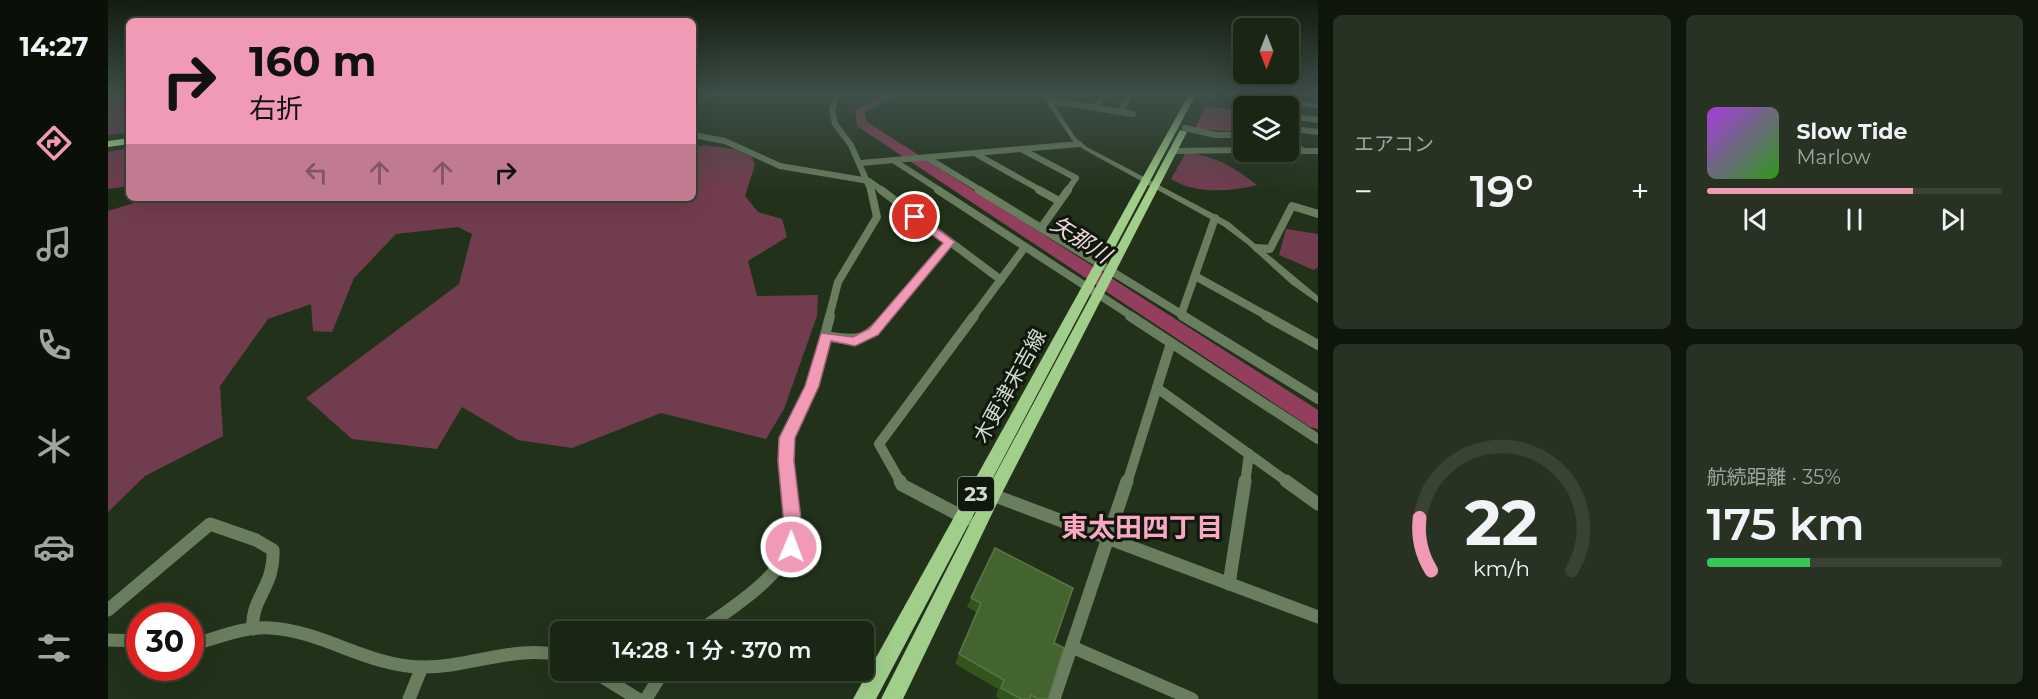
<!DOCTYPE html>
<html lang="ja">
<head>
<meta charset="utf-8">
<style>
	:root { --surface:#1a2614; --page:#273222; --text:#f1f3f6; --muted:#9fa5a0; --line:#384334; --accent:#f09ab6 }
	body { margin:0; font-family:Montserrat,"Noto Sans JP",sans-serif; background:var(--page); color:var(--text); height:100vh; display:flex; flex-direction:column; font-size:22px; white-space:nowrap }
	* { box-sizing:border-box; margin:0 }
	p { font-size:20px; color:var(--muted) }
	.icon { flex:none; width:33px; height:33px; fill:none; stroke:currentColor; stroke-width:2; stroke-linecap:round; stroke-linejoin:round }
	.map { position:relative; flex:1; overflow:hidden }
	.sheet { display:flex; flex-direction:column; gap:15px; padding:15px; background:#0e150b; width:720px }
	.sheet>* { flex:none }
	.top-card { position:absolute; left:18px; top:18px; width:570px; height:183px; border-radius:9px; box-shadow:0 6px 24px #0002,0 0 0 2px var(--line); background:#f09ab6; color:#111; overflow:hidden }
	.needle { width:39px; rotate:180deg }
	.fabs { position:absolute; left:1125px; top:18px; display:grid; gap:12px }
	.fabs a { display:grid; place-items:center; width:66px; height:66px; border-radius:9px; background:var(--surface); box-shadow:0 6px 24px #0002,0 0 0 2px var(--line); font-size:30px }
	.speed { position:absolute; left:18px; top:603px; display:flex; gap:12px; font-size:30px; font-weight:700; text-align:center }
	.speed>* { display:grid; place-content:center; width:78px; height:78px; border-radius:50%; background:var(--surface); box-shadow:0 6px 24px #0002,0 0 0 2px var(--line); line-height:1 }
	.speed .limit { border:9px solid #d22; background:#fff; color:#111 }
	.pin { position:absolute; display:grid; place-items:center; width:51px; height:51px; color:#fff; margin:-26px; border:3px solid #fff; border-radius:50%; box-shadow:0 2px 6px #0007 }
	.me { position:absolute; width:66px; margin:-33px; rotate:1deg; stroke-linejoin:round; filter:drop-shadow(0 0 4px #0008) }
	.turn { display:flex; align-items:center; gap:21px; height:126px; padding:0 24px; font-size:27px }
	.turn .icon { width:78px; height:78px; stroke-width:2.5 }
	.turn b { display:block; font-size:42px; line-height:51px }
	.lanes { display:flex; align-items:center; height:57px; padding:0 24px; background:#0003; justify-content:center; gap:30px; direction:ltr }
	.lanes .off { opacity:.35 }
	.big { font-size:45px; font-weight:600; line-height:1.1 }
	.sheet .card { flex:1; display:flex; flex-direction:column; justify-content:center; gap:9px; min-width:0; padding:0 21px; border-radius:9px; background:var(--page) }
	.sheet .dial { align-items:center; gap:0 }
	.dial svg { height:156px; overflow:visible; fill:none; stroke:var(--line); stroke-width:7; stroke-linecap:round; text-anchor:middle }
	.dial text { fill:var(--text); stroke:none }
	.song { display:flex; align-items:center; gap:18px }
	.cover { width:72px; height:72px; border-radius:9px; background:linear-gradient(135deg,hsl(280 70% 55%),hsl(110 70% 35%)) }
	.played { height:6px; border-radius:3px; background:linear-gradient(90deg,var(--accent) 70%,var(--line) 70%) }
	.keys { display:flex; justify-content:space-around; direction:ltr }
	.heat { display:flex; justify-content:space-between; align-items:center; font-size:33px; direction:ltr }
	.charge { height:9px; border-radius:4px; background:linear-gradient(90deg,#34c759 35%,var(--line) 0) }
	.sheet .tiles { flex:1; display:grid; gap:15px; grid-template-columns:repeat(2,1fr) }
	.trip { position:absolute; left:442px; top:621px; width:324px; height:60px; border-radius:9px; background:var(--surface); box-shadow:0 6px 24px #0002,0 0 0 2px var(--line); font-weight:600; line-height:60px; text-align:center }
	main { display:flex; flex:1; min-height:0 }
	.dock { display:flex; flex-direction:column; width:108px; justify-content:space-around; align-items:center; background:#0a0f08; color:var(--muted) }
	.dock .icon { width:42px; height:42px }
	.dock .current { color:var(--accent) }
	.dock b { font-size:27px; color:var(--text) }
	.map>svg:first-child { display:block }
	.green { fill:#723c4f }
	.water { fill:#943e5e }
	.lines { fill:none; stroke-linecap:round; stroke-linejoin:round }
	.river { fill:#943e5e; fill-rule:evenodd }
	.minor-far3 { stroke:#687e5e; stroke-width:6 }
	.minor-far2 { stroke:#687e5e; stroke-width:8 }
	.minor-far1 { stroke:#687e5e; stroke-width:10 }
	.minor { stroke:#687e5e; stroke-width:13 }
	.tertiary { fill:#687e5e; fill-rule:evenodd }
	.primary { fill:#a1ce8b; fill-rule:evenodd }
	.motorway { fill:#b8ee9d; fill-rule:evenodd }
	.wall { fill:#33551c }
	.building { fill:#44642f; stroke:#5a7648; stroke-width:1.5 }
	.route { fill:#f09ab6; stroke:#9c6476; stroke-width:1.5 }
	.labels { text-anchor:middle; stroke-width:6; stroke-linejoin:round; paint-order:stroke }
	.shield { fill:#10180d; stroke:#98a193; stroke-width:1.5 }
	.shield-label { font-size:20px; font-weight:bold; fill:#d2dccd }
	.street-label { font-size:21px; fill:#d2dccd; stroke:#10180d }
	.water-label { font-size:22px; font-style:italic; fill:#f1d7de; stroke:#10180d }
	.near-neighbourhood-label { font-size:27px; font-weight:bold; fill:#faa9c3; stroke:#10180d }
</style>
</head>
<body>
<main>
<nav class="dock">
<b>14:27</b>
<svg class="icon current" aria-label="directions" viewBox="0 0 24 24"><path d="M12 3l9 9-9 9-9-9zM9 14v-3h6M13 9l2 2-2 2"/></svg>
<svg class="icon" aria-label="music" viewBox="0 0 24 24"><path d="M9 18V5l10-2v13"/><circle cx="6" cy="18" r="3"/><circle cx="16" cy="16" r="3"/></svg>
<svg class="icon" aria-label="phone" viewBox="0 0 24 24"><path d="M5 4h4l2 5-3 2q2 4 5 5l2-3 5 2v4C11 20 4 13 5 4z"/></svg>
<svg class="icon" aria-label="climate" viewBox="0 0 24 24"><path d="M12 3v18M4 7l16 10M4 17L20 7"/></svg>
<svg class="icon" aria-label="car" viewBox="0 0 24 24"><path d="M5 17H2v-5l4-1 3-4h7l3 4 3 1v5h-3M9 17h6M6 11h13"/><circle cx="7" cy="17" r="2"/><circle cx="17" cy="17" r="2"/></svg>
<svg class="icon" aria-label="filters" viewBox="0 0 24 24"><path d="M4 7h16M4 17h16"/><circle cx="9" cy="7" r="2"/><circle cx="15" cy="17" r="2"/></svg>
</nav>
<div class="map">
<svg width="1210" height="699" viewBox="0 0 1210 699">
	<rect width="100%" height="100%" fill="#22321a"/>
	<g class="green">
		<polygon points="0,94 21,94 21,132 0,135"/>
		<polygon points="596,145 626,149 644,157 647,165 637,196 650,212 674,219 679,237 640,261 649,296 710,295 709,316 676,409 658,439 553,413 464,448 410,440 354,407 329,449 244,439 198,398 351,284 364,234 350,227 288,234 246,278 224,332 205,331 203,304 160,319 112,386 115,436 37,476 0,512 0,211 42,198 585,198 585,148"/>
		<polygon points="21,148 21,186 0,189 0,152"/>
		<path d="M1078,152c31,5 46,14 71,33 -27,7 -62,9 -86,-6z"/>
		<polygon points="1178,229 1210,234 1210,267 1206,270 1171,255"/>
	</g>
	<polygon class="water" points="1097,106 1135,111 1135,132 1087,129"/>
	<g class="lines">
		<polygon class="river" points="775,94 789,94 757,113 759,122 1210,410 1210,429 1202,427 749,126 747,110"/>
		<g class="minor-far3">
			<polyline points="730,94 724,109 727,124 743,145 763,191"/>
			<polyline points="940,100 1025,114"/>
			<polyline points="988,107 997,94"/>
			<polyline points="1012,112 1022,94"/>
			<polyline points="1180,116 1210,120"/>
			<polyline points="1077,128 1108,135 1136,135"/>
			<polyline points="1180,128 1210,132"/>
			<polyline points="585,135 617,141 672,166 761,181 775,191"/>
			<polyline points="1180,141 1196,151"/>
			<polyline points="915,150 968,178 959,191"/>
			<polyline points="1065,151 1136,150"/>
			<polyline points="1180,151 1210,151"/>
			<polyline points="868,154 934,191"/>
			<polyline points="820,158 874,191"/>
			<polyline points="785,160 833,191"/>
			<polyline points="752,163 971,144"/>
		</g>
		<g class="minor-far2">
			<polyline points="773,190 893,280"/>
			<polyline points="830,190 1025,317"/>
			<polyline points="871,190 1078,317"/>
			<polyline points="931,190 951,201"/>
			<polyline points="933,228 960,190"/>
			<polyline points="1149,248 1162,249 1184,206 1210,214"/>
			<polyline points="1087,276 1161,317"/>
			<polyline points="1073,315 1107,218"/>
			<polyline points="721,317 730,282 769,217 763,190"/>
			<polyline points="778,317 842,242"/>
			<polyline points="865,317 917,247"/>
		</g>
		<g class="minor-far1">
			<polyline points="1022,316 1210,439"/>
			<polyline points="1075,316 1210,399"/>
			<polyline points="1158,316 1210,345"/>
			<path d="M718,336c32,6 39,5 61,-20"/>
			<polyline points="1049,388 1181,483"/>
			<polyline points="680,483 679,438 704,386 722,316"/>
			<polyline points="793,483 771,444 866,316"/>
			<polyline points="1019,483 1063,343"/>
			<polyline points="1137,483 1141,454"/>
		</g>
		<g class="minor">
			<polyline points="792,481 794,485 859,519"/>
			<polyline points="1178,481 1210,504"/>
			<polyline points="882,494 1210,617"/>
			<polyline points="1121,584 1137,481"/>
			<path d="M0,610l102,-86 46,16 17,10c2,37 -23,49 -20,79"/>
			<path d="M590,632c30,-22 88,-56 95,-95 4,-16 -3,-39 -5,-56"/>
			<polyline points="0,640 32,641"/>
			<path d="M82,645c26,-6 53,-19 80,-17 53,3 97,38 151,39 48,1 91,-22 140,-12"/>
			<polyline points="964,647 1084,699"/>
			<polyline points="483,670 530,699"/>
			<polyline points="301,699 314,667"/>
			<polyline points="538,699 556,670"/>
			<polyline points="946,699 1019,481"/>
		</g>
		<g class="tertiary">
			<polygon points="933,94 939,94 968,138 979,147 1121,222 1210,296 1210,303 1183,284 1139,244 1115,226 975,149 964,140"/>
			<polygon points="1120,94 1138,94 1210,104 1210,108"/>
		</g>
		<g class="primary">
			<polygon points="1081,94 1088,94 768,699 745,699"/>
			<polygon points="1072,130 1079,132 893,495 795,699 773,699 879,490"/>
		</g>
		<polygon class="motorway" points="21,138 21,144 0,147 0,141"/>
	</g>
	<polygon class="wall" points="887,548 946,643 940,699 892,699 888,697 890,689 847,664 868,612 859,607"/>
	<polygon class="building" points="887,548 965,588 946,643 956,648 940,699 930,699 923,695 922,699 913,699 893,688 896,680 851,654 873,603 863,598"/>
	<linearGradient id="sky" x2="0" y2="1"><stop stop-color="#131c0e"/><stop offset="0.49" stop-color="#3e4f49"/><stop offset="1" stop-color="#3e4f49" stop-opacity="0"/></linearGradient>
	<rect width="1210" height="192" fill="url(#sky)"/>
	<polygon class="route" points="803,215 810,215 847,242 770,335 747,346 723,341 711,386 687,438 686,461 695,536 690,553 683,555 677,553 674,547 677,536 670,461 671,438 697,386 713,333 745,337 761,329 835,243 803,219"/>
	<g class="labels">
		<rect class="shield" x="850" y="477" width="36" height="34" rx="4.5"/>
		<g class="shield-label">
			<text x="868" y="501">23</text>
		</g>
		<g class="street-label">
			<text transform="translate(902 386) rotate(-61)" y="7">木更津末吉線</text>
		</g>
		<g class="water-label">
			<text transform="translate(973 239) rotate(33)" y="8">矢那川</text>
		</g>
		<g class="near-neighbourhood-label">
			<text x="1034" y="537">東太田四丁目</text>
		</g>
	</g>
</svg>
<div class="fabs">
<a><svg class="needle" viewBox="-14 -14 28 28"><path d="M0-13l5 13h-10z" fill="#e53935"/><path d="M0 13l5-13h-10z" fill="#9fa5a0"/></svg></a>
<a><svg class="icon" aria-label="layers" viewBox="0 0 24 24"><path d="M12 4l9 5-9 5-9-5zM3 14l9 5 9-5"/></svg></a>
</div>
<div class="speed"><div class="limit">30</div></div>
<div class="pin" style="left:807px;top:217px;background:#d93025"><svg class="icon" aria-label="arrive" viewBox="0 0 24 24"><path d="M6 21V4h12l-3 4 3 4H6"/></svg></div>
<svg class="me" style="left:683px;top:547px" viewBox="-20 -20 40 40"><circle r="17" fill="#f09ab6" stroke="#fff" stroke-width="3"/><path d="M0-11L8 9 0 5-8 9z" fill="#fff"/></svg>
<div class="trip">14:28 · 1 分 · 370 m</div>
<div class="top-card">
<div class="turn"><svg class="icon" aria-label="right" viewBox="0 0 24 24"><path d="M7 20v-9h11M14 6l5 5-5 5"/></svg><div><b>160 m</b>右折</div></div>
<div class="lanes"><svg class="icon off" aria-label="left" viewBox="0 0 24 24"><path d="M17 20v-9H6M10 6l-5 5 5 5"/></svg><svg class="icon off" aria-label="ahead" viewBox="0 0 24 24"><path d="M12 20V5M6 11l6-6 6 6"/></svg><svg class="icon off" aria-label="ahead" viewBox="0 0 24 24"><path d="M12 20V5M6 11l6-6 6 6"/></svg><svg class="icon" aria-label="right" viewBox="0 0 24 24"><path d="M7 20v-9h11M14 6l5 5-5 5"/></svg></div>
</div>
</div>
<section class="sheet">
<div class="tiles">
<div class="card"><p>エアコン</p>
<div class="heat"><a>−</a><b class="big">19°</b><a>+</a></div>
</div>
<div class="card">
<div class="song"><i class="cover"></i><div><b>Slow Tide</b><p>Marlow</p></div></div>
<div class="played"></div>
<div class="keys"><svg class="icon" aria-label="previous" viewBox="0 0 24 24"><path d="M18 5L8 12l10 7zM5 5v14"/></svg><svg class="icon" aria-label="pause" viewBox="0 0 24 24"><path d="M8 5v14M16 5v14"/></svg><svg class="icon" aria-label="next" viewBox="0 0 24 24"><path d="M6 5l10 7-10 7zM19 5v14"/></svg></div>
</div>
<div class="card dial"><svg viewBox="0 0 100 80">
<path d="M14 69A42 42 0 1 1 86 69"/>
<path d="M14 69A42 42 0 0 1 8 42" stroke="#f09ab6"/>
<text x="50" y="56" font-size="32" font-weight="700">22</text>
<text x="50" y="72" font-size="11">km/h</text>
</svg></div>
<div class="card"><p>航続距離 · 35%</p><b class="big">175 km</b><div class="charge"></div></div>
</div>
</section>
</main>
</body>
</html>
